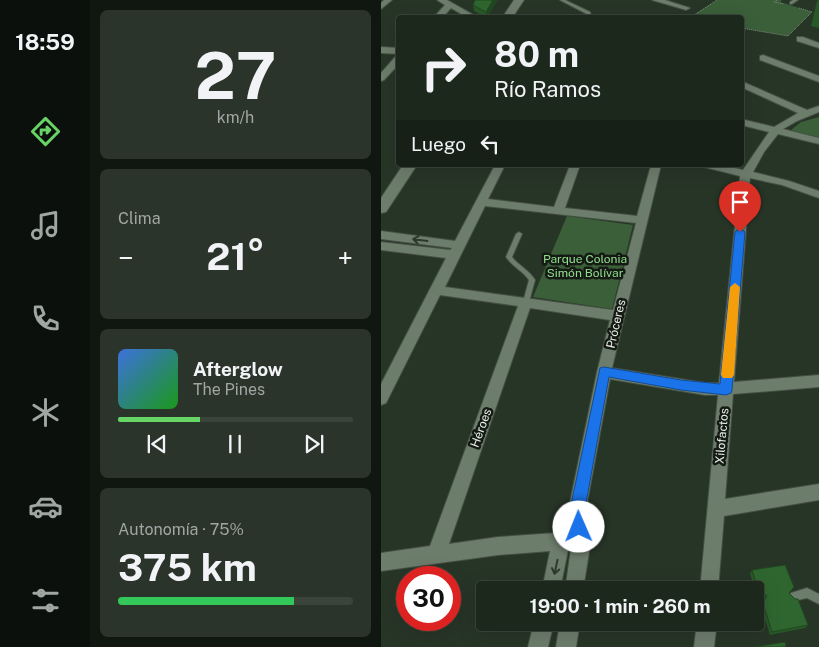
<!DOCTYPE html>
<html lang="es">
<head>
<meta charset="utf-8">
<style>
	:root { --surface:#1d281d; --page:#2a342a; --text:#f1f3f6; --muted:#a0a6a4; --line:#3b443b; --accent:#67d466 }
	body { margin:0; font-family:"Public Sans",sans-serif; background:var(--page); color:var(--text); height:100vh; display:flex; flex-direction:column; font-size:19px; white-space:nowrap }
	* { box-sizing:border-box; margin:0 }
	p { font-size:16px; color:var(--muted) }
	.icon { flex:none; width:28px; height:28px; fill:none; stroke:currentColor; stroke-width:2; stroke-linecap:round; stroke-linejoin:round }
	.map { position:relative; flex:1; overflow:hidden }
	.sheet { display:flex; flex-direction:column; gap:10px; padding:10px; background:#101610; width:291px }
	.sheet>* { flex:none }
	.hud { position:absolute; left:15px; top:15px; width:348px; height:152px; border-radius:5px; box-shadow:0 5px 20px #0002,0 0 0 1px var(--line); background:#1d281d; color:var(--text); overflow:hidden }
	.speed { position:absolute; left:15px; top:566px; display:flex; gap:10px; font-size:25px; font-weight:700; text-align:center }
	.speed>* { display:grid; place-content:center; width:65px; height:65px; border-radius:50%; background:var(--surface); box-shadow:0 5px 20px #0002,0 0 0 1px var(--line); line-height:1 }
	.speed .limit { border:8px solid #d22; background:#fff; color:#111 }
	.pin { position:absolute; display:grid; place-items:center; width:42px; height:42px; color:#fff; margin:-51px -21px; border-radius:50% 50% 50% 0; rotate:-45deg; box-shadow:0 0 5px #0007 }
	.pin .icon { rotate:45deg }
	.me { position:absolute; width:55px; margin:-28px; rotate:359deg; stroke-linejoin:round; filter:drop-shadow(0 0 4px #0008) }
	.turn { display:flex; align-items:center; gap:18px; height:105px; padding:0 15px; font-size:22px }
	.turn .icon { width:65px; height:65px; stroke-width:2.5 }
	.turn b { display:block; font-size:35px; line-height:42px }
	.then { display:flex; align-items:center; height:48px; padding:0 15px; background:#0003; gap:10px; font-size:19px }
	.big { font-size:38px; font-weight:700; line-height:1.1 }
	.sheet .widget { flex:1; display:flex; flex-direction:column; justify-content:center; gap:8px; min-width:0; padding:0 18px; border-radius:8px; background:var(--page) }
	.sheet .dial { align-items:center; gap:0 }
	.dial b { font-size:65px; line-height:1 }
	.song { display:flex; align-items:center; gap:15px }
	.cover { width:60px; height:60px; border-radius:8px; background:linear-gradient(135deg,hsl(220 70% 55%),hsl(120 70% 35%)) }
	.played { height:5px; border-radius:2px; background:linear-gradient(90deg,var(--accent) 35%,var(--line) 35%) }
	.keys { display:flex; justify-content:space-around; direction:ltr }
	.heat { display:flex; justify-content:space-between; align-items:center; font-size:28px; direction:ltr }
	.charge { height:8px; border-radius:4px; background:linear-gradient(90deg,#34c759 75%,var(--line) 0) }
	.trip { position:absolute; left:95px; top:581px; width:288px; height:50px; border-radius:5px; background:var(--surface); box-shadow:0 5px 20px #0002,0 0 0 1px var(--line); font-weight:700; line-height:50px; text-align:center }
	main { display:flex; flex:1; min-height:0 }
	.tabs { display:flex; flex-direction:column; width:90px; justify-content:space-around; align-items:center; background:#0c100c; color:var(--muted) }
	.tabs .icon { width:35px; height:35px }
	.tabs .selected { color:var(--accent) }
	.tabs b { font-size:22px; color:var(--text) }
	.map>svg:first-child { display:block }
	.green { fill:#3a5f39 }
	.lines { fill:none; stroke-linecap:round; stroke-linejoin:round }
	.service-casing { stroke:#445043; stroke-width:2 }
	.minor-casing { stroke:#445043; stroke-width:2 }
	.tertiary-casing { stroke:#445043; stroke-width:2 }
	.path { stroke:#808b7f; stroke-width:1; stroke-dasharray:1 1; stroke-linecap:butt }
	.service { fill:#6d7d6c; fill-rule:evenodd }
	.minor { fill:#6d7d6c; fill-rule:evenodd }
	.tertiary { fill:#6d7d6c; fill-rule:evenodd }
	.wall { fill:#285828 }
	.shaded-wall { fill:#214721 }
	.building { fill:#2f662f; stroke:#214721 }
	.oneway { stroke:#2f382e }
	.route { fill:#1a73e8; stroke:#114b97 }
	.slow { fill:#f59e0b }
	.labels { text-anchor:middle; stroke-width:5; stroke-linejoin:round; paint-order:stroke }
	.park-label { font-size:12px; fill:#91de8e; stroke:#151b14 }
	.street-label { font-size:12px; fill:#e8f1e7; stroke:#151b14 }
</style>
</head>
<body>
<main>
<nav class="tabs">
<b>18:59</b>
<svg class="icon selected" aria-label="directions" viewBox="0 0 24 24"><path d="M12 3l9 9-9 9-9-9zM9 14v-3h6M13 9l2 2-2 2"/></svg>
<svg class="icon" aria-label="music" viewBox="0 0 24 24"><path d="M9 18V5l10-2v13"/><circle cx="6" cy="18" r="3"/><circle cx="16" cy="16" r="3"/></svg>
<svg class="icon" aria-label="phone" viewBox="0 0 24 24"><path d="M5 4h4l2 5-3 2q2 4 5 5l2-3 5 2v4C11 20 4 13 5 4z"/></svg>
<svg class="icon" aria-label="climate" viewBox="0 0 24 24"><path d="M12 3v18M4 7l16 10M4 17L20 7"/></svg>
<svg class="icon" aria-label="car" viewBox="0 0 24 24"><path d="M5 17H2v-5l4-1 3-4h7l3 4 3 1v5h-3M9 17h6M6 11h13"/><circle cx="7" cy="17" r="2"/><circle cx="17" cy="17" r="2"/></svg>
<svg class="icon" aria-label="filters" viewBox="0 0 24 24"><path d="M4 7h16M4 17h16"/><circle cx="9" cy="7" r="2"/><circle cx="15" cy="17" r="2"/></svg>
</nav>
<section class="sheet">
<div class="widget dial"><b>27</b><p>km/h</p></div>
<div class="widget"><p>Clima</p>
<div class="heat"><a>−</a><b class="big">21°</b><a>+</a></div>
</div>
<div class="widget">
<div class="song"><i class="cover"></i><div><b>Afterglow</b><p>The Pines</p></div></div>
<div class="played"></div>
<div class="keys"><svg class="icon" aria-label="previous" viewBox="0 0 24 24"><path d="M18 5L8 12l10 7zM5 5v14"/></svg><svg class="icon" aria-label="pause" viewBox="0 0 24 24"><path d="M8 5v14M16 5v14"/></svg><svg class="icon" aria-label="next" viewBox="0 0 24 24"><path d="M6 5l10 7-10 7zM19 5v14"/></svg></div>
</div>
<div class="widget"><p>Autonomía · 75%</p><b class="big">375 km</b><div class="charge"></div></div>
</section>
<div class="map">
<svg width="438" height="647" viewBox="0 0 438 647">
	<rect width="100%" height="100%" fill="#273527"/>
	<g class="green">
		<polygon points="336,0 401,0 399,2 431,12 407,36 360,28 360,18 309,17"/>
		<polygon points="438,117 438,139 409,131 420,122"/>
		<polygon points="186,216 252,225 231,309 152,297"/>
	</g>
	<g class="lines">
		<defs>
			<g id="service">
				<polygon points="179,0 184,0 209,12 211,18 207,18 206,14"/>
				<polygon points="412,0 417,0 411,4 409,4 409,2"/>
				<path d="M138,232l3,2 -10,23c7,9 17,13 23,23l-6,22 -3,2 -3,-2 6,-22c-6,-9 -17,-14 -23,-23l10,-23z"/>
				<polygon points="426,588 438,594 438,604 426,598 413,601 410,599 408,596 410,593"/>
				<polygon points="378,596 381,598 383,601 381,604 374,607 374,597"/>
			</g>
			<g id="minor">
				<polygon points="3,0 11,0 0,9 0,3"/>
				<polygon points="56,0 66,0 98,18 87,18 70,8 61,18 52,18 64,5"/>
				<polygon points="271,0 284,0 309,8 305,10"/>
				<polygon points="416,37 422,37 438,43 438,48 416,41"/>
				<polygon points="0,47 18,48 18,54 0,53"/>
				<polygon points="382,55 438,76 438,82 379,60 379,56"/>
				<polygon points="15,56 18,56 18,64 3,80 0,81 0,73"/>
				<path d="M360,81l66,29 12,-4v6l-22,9 -14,8 36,9v6l-41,-10 -14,18 -11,20 36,9 30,10v7l-37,-13 -32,-7 -16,204 85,-7v12l-86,7 -8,105 94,-15v16l-95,16 -6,74h-18l18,-195h-13l-95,-16 -25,135 6,26 -8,50h-18l6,-41 -3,1 -8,40h-18l8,-39 -52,4 -117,16v-18l49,-7 88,-240 -78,-11 -54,108 -5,2v-21l65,-126 -65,-8v-8l69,8 2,-2 -71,-9v-8l74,10 40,-76h10l-17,34 66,8 16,-42h10l-15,43 72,8 14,-51h10l-49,203 93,15h14l21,-207 -36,-9 -1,-2h19l21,5 26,-38 -28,-7v-6l33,8 24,-14 -57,-26zM104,206l151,17 -23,87 -168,-23zM149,308l80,12 -13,52 -29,140 -12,21 -58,4 -49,7z"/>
				<polygon points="153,622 173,622 167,647 147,647"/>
				<polygon points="179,622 199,622 195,647 175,647"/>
				<polygon points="316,622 336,622 333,647 313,647"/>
			</g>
			<g id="tertiary">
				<polygon points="133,0 143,0 131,18 121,18"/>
				<polygon points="22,165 36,165 5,212 0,213 0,198"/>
			</g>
		</defs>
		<use href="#service" class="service-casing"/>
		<use href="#minor" class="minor-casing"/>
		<use href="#tertiary" class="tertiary-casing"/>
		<g class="path">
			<polyline points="396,0 393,2 403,4"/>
			<polyline points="309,18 336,0"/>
			<polyline points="360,28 407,36 431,12 418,8"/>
		</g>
		<use href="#service" class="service"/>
		<use href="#minor" class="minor"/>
		<use href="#tertiary" class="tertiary"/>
	</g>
	<g class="wall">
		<polygon points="94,0 115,0 116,1 106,18 105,18 93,11 92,5"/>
		<polygon points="438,0 438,28 430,26 436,1"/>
		<polygon points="371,570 409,594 427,625 424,628 389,635 380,606 384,600 379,594 376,595 369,574"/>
	</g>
	<polygon class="shaded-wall" points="112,0 115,0 116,1 106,18 105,12"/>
	<g class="building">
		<polygon points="94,0 112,0 105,12 92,5"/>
		<polygon points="404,565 413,587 408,593 414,599 417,599 427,625 391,632 382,603 386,596 381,591 378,591 371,570"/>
		<polygon points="404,642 405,647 373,647"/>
	</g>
	<defs><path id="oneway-shaft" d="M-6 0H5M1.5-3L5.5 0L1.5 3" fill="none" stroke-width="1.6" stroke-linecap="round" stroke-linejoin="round" transform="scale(1.25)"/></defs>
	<g class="oneway">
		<use href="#oneway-shaft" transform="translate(39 240) rotate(-173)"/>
		<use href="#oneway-shaft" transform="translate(175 567) rotate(102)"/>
	</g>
	<polygon class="route" points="359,228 364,232 351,390 350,393 345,395 300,390 228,377 203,514 205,527 203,532 198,534 193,532 188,514 219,368 223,367 300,380 339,384 354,232"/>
	<polygon class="slow" points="354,283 359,287 353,375 351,378 342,378 340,375 349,287"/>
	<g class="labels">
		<g class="park-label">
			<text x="204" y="263">Parque Colonia<tspan x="204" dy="14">Simón Bolívar</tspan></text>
		</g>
		<g class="street-label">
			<text transform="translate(235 324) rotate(-77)" y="4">Próceres</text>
			<text transform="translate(100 428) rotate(-70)" y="4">Héroes</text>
			<text transform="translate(341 436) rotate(-85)" y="4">Xilofactos</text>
		</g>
	</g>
</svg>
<div class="speed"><div class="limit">30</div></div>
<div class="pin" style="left:359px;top:232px;background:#d93025"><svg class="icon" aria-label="arrive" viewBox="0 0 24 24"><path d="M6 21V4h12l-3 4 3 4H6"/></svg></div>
<svg class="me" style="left:198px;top:527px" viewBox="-20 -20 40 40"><circle r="19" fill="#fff"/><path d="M0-13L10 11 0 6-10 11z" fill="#1a73e8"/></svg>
<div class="trip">19:00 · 1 min · 260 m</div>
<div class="hud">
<div class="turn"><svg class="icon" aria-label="right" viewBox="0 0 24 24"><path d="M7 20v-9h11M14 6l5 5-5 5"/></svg><div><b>80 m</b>Río Ramos</div></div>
<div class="then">Luego<svg class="icon" aria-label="left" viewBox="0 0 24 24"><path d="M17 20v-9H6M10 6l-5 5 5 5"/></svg></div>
</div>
</div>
</main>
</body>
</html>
